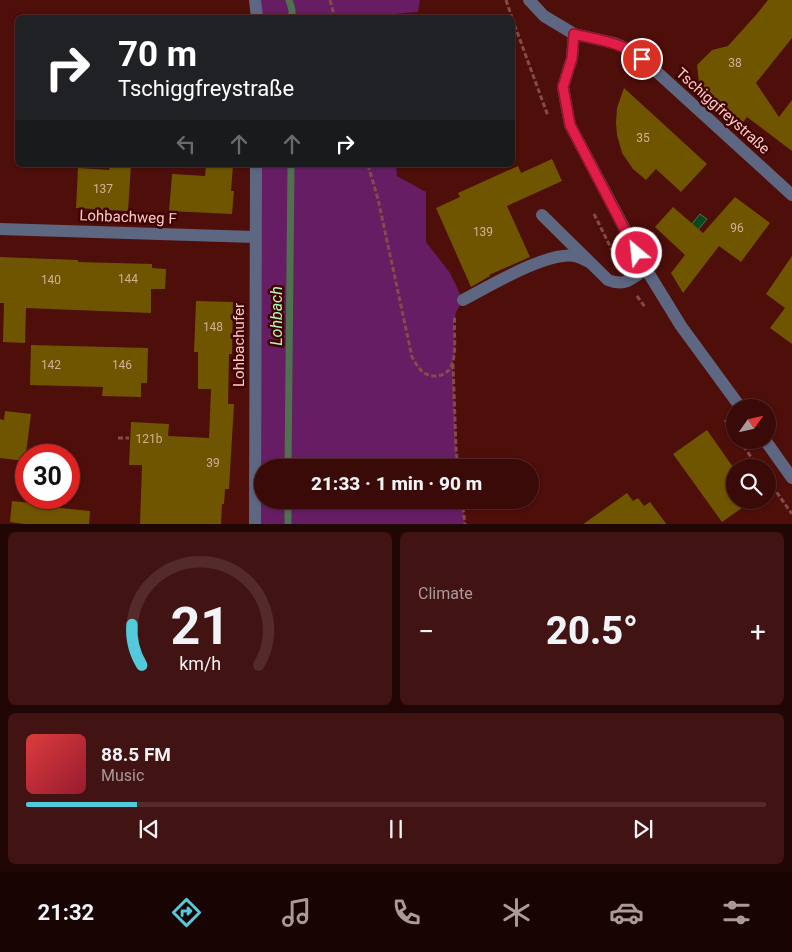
<!DOCTYPE html>
<html lang="en">
<head>
<meta charset="utf-8">
<style>
	:root { --surface:#3a0a08; --page:#411312; --text:#f1f3f6; --muted:#ab9a9c; --line:#542b29; --accent:#53cadc }
	body { margin:0; font-family:Roboto,sans-serif; background:var(--page); color:var(--text); height:100vh; display:flex; flex-direction:column; font-size:19px; white-space:nowrap }
	* { box-sizing:border-box; margin:0 }
	p { font-size:16px; color:var(--muted) }
	.icon { flex:none; width:28px; height:28px; fill:none; stroke:currentColor; stroke-width:2; stroke-linecap:round; stroke-linejoin:round }
	.map { position:relative; height:524px; overflow:hidden }
	.panel { display:flex; flex-direction:column; gap:8px; padding:8px; background:#200604; flex:1 }
	.panel>* { flex:none }
	.top-card { position:absolute; left:15px; top:15px; width:500px; height:152px; border-radius:8px; box-shadow:0 1px 4px #0004,0 0 0 1px var(--line); background:#202124; color:#fff; overflow:hidden }
	.needle { width:32px; rotate:56deg }
	.tools { position:absolute; left:726px; top:399px; display:grid; gap:10px }
	.tools a { display:grid; place-items:center; width:50px; height:50px; border-radius:50%; background:var(--surface); box-shadow:0 1px 4px #0004,0 0 0 1px var(--line); font-size:25px }
	.speed { position:absolute; left:15px; top:444px; display:flex; gap:10px; font-size:25px; font-weight:700; text-align:center }
	.speed>* { display:grid; place-content:center; width:65px; height:65px; border-radius:50%; background:var(--surface); box-shadow:0 1px 4px #0004,0 0 0 1px var(--line); line-height:1 }
	.speed .limit { border:8px solid #d22; background:#fff; color:#111 }
	.pin { position:absolute; display:grid; place-items:center; width:42px; height:42px; color:#fff; margin:-21px; border:2px solid #fff; border-radius:50%; box-shadow:0 1px 5px #0007 }
	.me { position:absolute; width:55px; margin:-28px; rotate:332deg; stroke-linejoin:round; filter:drop-shadow(0 0 4px #0008) }
	.turn { display:flex; align-items:center; gap:18px; height:105px; padding:0 20px; font-size:22px }
	.turn .icon { width:65px; height:65px; stroke-width:2.5 }
	.turn b { display:block; font-size:35px; line-height:42px }
	.lanes { display:flex; align-items:center; height:48px; padding:0 20px; background:#0003; justify-content:center; gap:25px; direction:ltr }
	.lanes .off { opacity:.35 }
	.big { font-size:38px; font-weight:800; line-height:1.1 }
	.panel .widget { flex:1; display:flex; flex-direction:column; justify-content:center; gap:8px; min-width:0; padding:0 18px; border-radius:8px; background:var(--page) }
	.panel .dial { align-items:center; gap:0 }
	.dial svg { height:130px; overflow:visible; fill:none; stroke:var(--line); stroke-width:7; stroke-linecap:round; text-anchor:middle }
	.dial text { fill:var(--text); stroke:none }
	.song { display:flex; align-items:center; gap:15px }
	.cover { width:60px; height:60px; border-radius:8px; background:linear-gradient(135deg,hsl(0 70% 55%),hsl(350 70% 35%)) }
	.played { height:5px; border-radius:2px; background:linear-gradient(90deg,var(--accent) 15%,var(--line) 15%) }
	.keys { display:flex; justify-content:space-around; direction:ltr }
	.heat { display:flex; justify-content:space-between; align-items:center; font-size:28px; direction:ltr }
	.panel .tiles { flex:1; display:grid; gap:8px; grid-template-columns:1fr 1fr }
	.widget:last-child { grid-column:span 2 }
	.trip { position:absolute; left:254px; top:459px; width:285px; height:50px; border-radius:25px; background:var(--surface); box-shadow:0 1px 4px #0004,0 0 0 1px var(--line); font-weight:800; line-height:50px; text-align:center }
	.tab-bar { display:flex; height:80px; justify-content:space-around; align-items:center; background:#170403; color:var(--muted) }
	.tab-bar .icon { width:35px; height:35px }
	.tab-bar .current { color:var(--accent) }
	.tab-bar b { font-size:22px; color:var(--text) }
	.map>svg:first-child { display:block }
	.green { fill:#661d64 }
	.water { fill:#08491d; stroke:#4f7150 }
	.lines { fill:none; stroke-linecap:round; stroke-linejoin:round }
	.stream { stroke:#4f7150; stroke-width:7 }
	.building { fill:#6f5500 }
	.path { stroke:#844b47; stroke-width:3; stroke-dasharray:5 2.5; stroke-linecap:butt }
	.minor { stroke:#5e6781; stroke-width:12 }
	.route-casing { stroke:#92132f; stroke-width:12 }
	.route { stroke:#e11d48; stroke-width:9 }
	.labels { text-anchor:middle; stroke-width:5; stroke-linejoin:round; paint-order:stroke }
	.number-label { font-size:12px; fill:#d4af95 }
	.street-label { font-size:15px; fill:#f6cdc7; stroke:#420202 }
	.water-label { font-size:16px; font-style:italic; fill:#affaba; stroke:#420202 }
</style>
</head>
<body>
<div class="map">
<svg width="792" height="525" viewBox="0 0 792 525">
	<rect width="100%" height="100%" fill="#4e0e0a"/>
	<g class="green">
		<polygon points="255,0 420,0 418,12 394,14 393,18 257,17"/>
		<polygon points="256,165 396,165 397,176 426,192 426,242 450,273 463,300 456,312 454,324 455,353 453,364 456,449 458,467 262,468 262,500 462,500 465,524 255,525"/>
	</g>
	<polygon class="water" points="700,214 707,219 684,247 677,242"/>
	<g class="lines">
		<g class="stream">
			<polyline points="289,0 292,10 292,18"/>
			<polyline points="288,468 291,165"/>
			<polyline points="288,525 288,500"/>
		</g>
	</g>
	<g class="building">
		<polygon points="768,0 792,0 792,38 756,83 779,117 792,100 792,151 747,117 738,129 701,100 697,65 712,50 728,46 756,15"/>
		<polygon points="624,88 707,164 681,192 656,169 646,180 633,169 622,153 617,135 616,123 617,108"/>
		<polygon points="552,159 562,181 507,206 530,257 489,275 490,276 471,287 436,208 460,197 458,193 518,166 521,173"/>
		<polygon points="110,165 131,165 128,211 76,208 78,168 109,170"/>
		<polygon points="206,165 233,165 231,191 234,191 232,214 169,211 172,174 205,176"/>
		<polygon points="735,197 770,223 741,262 719,246 683,293 671,273 685,255 655,227 673,207 703,233"/>
		<polygon points="792,256 792,344 770,328 785,308 766,294"/>
		<polygon points="0,257 78,260 78,262 152,264 152,268 166,269 165,289 151,289 151,313 26,308 25,343 3,342 4,303 0,303"/>
		<polygon points="196,301 233,302 232,354 229,354 228,404 234,404 229,489 225,489 224,504 222,504 221,525 140,525 142,465 129,465 131,422 169,424 168,436 209,438 211,389 198,389 198,352 194,352"/>
		<polygon points="31,345 148,348 147,383 141,383 141,397 102,396 103,387 30,385"/>
		<polygon points="5,411 31,414 25,461 0,458 0,419 4,420"/>
		<polygon points="707,430 735,470 735,500 753,500 722,522 673,454"/>
		<polygon points="627,493 633,501 638,498 644,506 650,502 667,525 582,525"/>
		<polygon points="12,501 40,504 40,506 90,511 89,525 31,525 10,522"/>
	</g>
	<g class="lines">
		<g class="path">
			<polyline points="330,0 335,18"/>
			<polyline points="506,0 512,18"/>
			<polyline points="512,18 548,116"/>
			<path d="M368,165l10,34 34,158c6,10 10,19 23,19 28,0 17,-43 20,-60"/>
			<polyline points="594,214 618,262"/>
			<polyline points="637,296 645,307"/>
			<polyline points="453,364 456,449 458,468"/>
			<polyline points="725,420 735,434"/>
			<polyline points="118,438 129,438"/>
			<polyline points="739,440 759,468"/>
			<polyline points="768,480 792,514"/>
			<polyline points="462,500 465,525"/>
		</g>
		<g class="minor">
			<polyline points="255,0 257,18"/>
			<polyline points="529,0 544,16 574,34 614,43 635,52 792,195"/>
			<polyline points="574,34 572,58 563,87 570,125 646,269 681,326 741,408"/>
			<path d="M542,215l66,65c17,7 23,-1 38,-11"/>
			<polyline points="0,229 255,237"/>
			<path d="M463,300c25,-13 84,-49 112,-44 4,1 10,4 14,6"/>
			<polyline points="765,440 792,478"/>
			<polyline points="255,525 256,165"/>
		</g>
	</g>
	<g class="lines">
		<defs>
			<path id="route" d="M637,253l-67,-128 -7,-38 9,-29 2,-24c24,6 49,8 68,25"/>
		</defs>
		<use href="#route" class="route-casing"/>
		<use href="#route" class="route"/>
	</g>
	<g class="labels">
		<g class="number-label">
			<text x="735" y="67">38</text>
			<text x="643" y="142">35</text>
			<text x="103" y="193">137</text>
			<text x="737" y="232">96</text>
			<text x="483" y="236">139</text>
			<text x="128" y="283">144</text>
			<text x="51" y="284">140</text>
			<text x="213" y="331">148</text>
			<text x="51" y="369">142</text>
			<text x="122" y="369">146</text>
			<text x="149" y="443">121b</text>
			<text x="213" y="467">39</text>
		</g>
		<g class="street-label">
			<text transform="translate(723 111) rotate(42)" y="5">Tschiggfreystraße</text>
			<text transform="translate(128 217) rotate(2)" y="5">Lohbachweg F</text>
			<text transform="translate(239 345) rotate(-90)" y="5">Lohbachufer</text>
		</g>
		<g class="water-label">
			<text transform="translate(276 316) rotate(-90)" y="6">Lohbach</text>
		</g>
	</g>
</svg>
<div class="tools">
<a><svg class="needle" viewBox="-14 -14 28 28"><path d="M0-13l5 13h-10z" fill="#e53935"/><path d="M0 13l5-13h-10z" fill="#ab9a9c"/></svg></a>
<a><svg class="icon" aria-label="search" viewBox="0 0 24 24"><circle cx="10" cy="10" r="6"/><path d="M15 15l6 6"/></svg></a>
</div>
<div class="speed"><div class="limit">30</div></div>
<div class="pin" style="left:642px;top:59px;background:#d93025"><svg class="icon" aria-label="arrive" viewBox="0 0 24 24"><path d="M6 21V4h12l-3 4 3 4H6"/></svg></div>
<svg class="me" style="left:637px;top:253px" viewBox="-20 -20 40 40"><circle r="17" fill="#e11d48" stroke="#fff" stroke-width="3"/><path d="M0-11L8 9 0 5-8 9z" fill="#fff"/></svg>
<div class="trip">21:33 · 1 min · 90 m</div>
<div class="top-card">
<div class="turn"><svg class="icon" aria-label="right" viewBox="0 0 24 24"><path d="M7 20v-9h11M14 6l5 5-5 5"/></svg><div><b>70 m</b>Tschiggfreystraße</div></div>
<div class="lanes"><svg class="icon off" aria-label="left" viewBox="0 0 24 24"><path d="M17 20v-9H6M10 6l-5 5 5 5"/></svg><svg class="icon off" aria-label="ahead" viewBox="0 0 24 24"><path d="M12 20V5M6 11l6-6 6 6"/></svg><svg class="icon off" aria-label="ahead" viewBox="0 0 24 24"><path d="M12 20V5M6 11l6-6 6 6"/></svg><svg class="icon" aria-label="right" viewBox="0 0 24 24"><path d="M7 20v-9h11M14 6l5 5-5 5"/></svg></div>
</div>
</div>
<section class="panel">
<div class="tiles">
<div class="widget dial"><svg viewBox="0 0 100 80">
<path d="M14 69A42 42 0 1 1 86 69"/>
<path d="M14 69A42 42 0 0 1 8 44" stroke="#53cadc"/>
<text x="50" y="56" font-size="32" font-weight="700">21</text>
<text x="50" y="72" font-size="11">km/h</text>
</svg></div>
<div class="widget"><p>Climate</p>
<div class="heat"><a>−</a><b class="big">20.5°</b><a>+</a></div>
</div>
<div class="widget">
<div class="song"><i class="cover"></i><div><b>88.5 FM</b><p>Music</p></div></div>
<div class="played"></div>
<div class="keys"><svg class="icon" aria-label="previous" viewBox="0 0 24 24"><path d="M18 5L8 12l10 7zM5 5v14"/></svg><svg class="icon" aria-label="pause" viewBox="0 0 24 24"><path d="M8 5v14M16 5v14"/></svg><svg class="icon" aria-label="next" viewBox="0 0 24 24"><path d="M6 5l10 7-10 7zM19 5v14"/></svg></div>
</div>
</div>
</section>
<nav class="tab-bar">
<b>21:32</b>
<svg class="icon current" aria-label="directions" viewBox="0 0 24 24"><path d="M12 3l9 9-9 9-9-9zM9 14v-3h6M13 9l2 2-2 2"/></svg>
<svg class="icon" aria-label="music" viewBox="0 0 24 24"><path d="M9 18V5l10-2v13"/><circle cx="6" cy="18" r="3"/><circle cx="16" cy="16" r="3"/></svg>
<svg class="icon" aria-label="phone" viewBox="0 0 24 24"><path d="M5 4h4l2 5-3 2q2 4 5 5l2-3 5 2v4C11 20 4 13 5 4z"/></svg>
<svg class="icon" aria-label="climate" viewBox="0 0 24 24"><path d="M12 3v18M4 7l16 10M4 17L20 7"/></svg>
<svg class="icon" aria-label="car" viewBox="0 0 24 24"><path d="M5 17H2v-5l4-1 3-4h7l3 4 3 1v5h-3M9 17h6M6 11h13"/><circle cx="7" cy="17" r="2"/><circle cx="17" cy="17" r="2"/></svg>
<svg class="icon" aria-label="filters" viewBox="0 0 24 24"><path d="M4 7h16M4 17h16"/><circle cx="9" cy="7" r="2"/><circle cx="15" cy="17" r="2"/></svg>
</nav>
</body>
</html>
